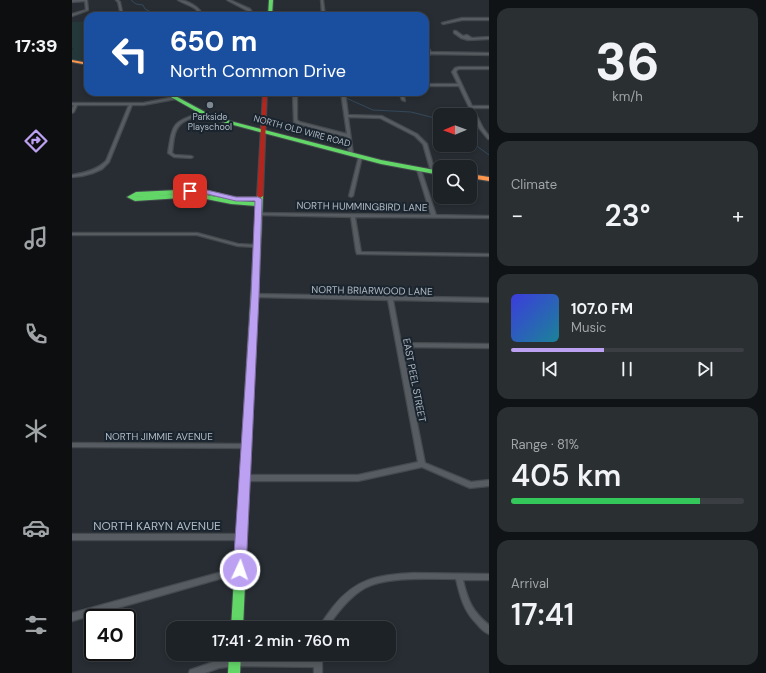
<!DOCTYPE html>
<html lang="en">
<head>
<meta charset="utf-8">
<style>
	:root { --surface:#1d2226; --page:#2a2f32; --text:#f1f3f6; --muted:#a0a4a7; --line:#3b3f43; --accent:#bca0f2 }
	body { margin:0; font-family:"DM Sans",sans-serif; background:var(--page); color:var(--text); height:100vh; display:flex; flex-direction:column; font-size:15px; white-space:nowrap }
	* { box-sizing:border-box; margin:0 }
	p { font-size:13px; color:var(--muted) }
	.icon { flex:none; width:22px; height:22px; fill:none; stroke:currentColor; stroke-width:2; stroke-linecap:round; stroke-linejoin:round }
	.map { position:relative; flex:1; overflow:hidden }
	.drawer { display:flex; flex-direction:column; gap:8px; padding:8px; background:#101315; width:277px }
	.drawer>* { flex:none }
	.guide { position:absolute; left:12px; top:12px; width:345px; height:84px; border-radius:12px; box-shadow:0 2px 6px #0003,0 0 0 1px var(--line); background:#1a4fa0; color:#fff; overflow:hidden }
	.needle { width:26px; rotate:269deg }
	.controls { position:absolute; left:361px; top:108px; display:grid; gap:8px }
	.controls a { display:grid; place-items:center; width:44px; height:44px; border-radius:8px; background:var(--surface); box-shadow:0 2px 6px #0003,0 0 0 1px var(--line); font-size:20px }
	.speed { position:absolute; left:12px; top:609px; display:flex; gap:8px; font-size:20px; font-weight:700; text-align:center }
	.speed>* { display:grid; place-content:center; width:52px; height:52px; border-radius:50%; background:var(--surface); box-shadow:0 2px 6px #0003,0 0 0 1px var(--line); line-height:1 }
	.speed .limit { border:2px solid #111; border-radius:6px; background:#fff; color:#111 }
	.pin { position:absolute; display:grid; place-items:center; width:34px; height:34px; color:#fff; margin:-17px; border-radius:8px; box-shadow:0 2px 6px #0006 }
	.me { position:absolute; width:44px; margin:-22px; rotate:3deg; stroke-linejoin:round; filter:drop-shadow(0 0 3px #0008) }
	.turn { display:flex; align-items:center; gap:14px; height:84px; padding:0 20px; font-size:18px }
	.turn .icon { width:52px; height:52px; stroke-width:2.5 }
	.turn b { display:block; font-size:28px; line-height:34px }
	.big { font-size:30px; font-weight:600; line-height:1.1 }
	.drawer .tile { flex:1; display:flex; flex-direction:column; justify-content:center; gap:6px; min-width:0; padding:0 14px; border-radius:12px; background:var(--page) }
	.drawer .dial { align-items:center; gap:0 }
	.dial b { font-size:52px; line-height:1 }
	.song { display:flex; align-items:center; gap:12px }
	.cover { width:48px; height:48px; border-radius:6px; background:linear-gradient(135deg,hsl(240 70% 55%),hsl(190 70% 35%)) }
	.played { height:4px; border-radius:2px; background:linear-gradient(90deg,var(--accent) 40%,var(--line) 40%) }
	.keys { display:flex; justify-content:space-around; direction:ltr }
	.heat { display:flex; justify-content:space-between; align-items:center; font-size:22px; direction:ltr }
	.charge { height:6px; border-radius:3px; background:linear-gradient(90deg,#34c759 81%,var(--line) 0) }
	.trip { position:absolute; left:94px; top:621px; width:230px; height:40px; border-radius:12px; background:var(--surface); box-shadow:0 2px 6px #0003,0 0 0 1px var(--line); font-weight:600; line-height:40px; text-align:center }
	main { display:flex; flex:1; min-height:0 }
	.menu { display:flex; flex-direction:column; width:72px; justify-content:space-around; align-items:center; background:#0c0e0f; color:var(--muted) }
	.menu .icon { width:28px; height:28px }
	.menu .active { color:var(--accent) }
	.menu b { font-size:18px; color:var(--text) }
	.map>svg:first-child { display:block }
	.green { fill:#243739 }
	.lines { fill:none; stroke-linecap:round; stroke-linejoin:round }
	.stream { stroke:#34485c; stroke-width:1 }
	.street-casing { stroke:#44494e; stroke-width:2.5 }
	.fast-casing { stroke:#44494e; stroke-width:2 }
	.slow-casing { stroke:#44494e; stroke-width:2 }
	.jam-casing { stroke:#44494e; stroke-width:2 }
	.street { fill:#565c61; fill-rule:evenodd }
	.fast { fill:#63d668; fill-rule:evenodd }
	.slow { fill:#ff974d; fill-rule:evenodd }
	.jam { fill:#b3261e; fill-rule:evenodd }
	.route { fill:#bca0f2; stroke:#7a689d }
	.poi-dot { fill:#7f8992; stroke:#1a242e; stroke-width:1.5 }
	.labels { text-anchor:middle; stroke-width:4; stroke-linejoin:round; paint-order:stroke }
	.far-poi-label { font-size:9px; fill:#afbac5; stroke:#1a242e }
	.far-street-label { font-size:9px; fill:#afbac5; stroke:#1a242e }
	.street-label { font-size:10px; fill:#afbac5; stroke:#1a242e }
	.near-street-label { font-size:12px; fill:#afbac5; stroke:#1a242e }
</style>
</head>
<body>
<main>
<nav class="menu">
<b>17:39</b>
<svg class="icon active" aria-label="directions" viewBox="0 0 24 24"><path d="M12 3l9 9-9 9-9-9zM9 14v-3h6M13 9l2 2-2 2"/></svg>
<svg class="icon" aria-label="music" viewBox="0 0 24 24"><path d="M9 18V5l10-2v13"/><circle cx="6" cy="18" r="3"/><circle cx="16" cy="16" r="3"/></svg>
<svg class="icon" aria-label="phone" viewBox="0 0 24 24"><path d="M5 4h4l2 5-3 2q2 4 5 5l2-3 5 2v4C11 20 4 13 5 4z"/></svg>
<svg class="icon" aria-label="climate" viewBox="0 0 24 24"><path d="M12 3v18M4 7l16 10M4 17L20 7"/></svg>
<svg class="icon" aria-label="car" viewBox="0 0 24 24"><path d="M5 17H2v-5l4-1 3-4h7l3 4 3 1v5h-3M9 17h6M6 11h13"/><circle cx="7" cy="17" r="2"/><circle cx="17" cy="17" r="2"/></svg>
<svg class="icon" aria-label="filters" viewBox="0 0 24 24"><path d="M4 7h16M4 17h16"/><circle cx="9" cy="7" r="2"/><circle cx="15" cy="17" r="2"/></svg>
</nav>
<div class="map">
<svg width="417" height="673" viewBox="0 0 417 673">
	<rect width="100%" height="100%" fill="#272d33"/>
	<polygon class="green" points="0,22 16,22 16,64 0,61 0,50 2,49 0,48"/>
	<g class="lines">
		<g class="stream">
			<polyline points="59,0 64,4 71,5 73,9 87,16"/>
			<polyline points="257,92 268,96"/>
			<polyline points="274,98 301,110 339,112 367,119 368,123"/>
			<polyline points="398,141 417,155"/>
		</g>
		<defs>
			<g id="street">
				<polygon points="0,0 15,0 16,10 0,16 0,14 14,10 13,1 0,2"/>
				<polygon points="44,0 46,0 48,2 51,16 49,16 46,2"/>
				<path d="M106,0c9,0 22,7 25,16h-2c-4,-10 -15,-11 -23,-16z"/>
				<polygon points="155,0 158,0 178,9 182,15 250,14 249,0 251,0 253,16 164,16 165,15 180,15 176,11"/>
				<polygon points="390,18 417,18 417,20 390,20 371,24 370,23"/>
				<polygon points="382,31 384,31 391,36 395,35 400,38 417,37 417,39 396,40 389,38 382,33"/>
				<polygon points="353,43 354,44 359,52 417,53 417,55 359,54 358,55 353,54 353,52 356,52 353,47"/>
				<polygon points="387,67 417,67 417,69 387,69 385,70 384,72 400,106 417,106 417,108 401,108 411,128 417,136 417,139 416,139 407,128 387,86 353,86 353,84 386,84 380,72 383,68"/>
				<polygon points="192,92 222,93 225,96 225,120 228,122 275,134 269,92 273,92 276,115 310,116 345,134 355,144 363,172 361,173 359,172 351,144 343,136 308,118 276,117 281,154 279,155 277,154 275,137 226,124 222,122 221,96 220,95 193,94 191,93"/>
				<polygon points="327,92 331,92 333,101 330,100"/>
				<path d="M103,97l2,1 -1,1 -33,6h-11l-23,57 -7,7 -9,4 -11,3 -10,1v-2c13,-2 25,-5 34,-14l23,-56h-52l-3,7 -2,1v-4l2,-4h-2v-2h71z"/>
				<path d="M130,112l3,1c-6,3 -12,4 -18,7 -14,6 -13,19 -15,33l3,2 16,1 2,1 -2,1 -17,-1 -6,-4c5,-31 4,-30 34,-41z"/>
				<polygon points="287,156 290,157 281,196 279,197 277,196"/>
				<polygon points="346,169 349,170 364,215 417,216 417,218 283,217 289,252 417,254 417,256 287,254 285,254 284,251 279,217 186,215 184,214 186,213 359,215 345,170"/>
				<polygon points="0,233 125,233 166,244 185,245 187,246 185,247 166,246 125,235 0,235"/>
				<polygon points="183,294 417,298 417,302 321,300 329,343 417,344 417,348 330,347 353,463 399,482 417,480 417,486 398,488 350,467 286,481 173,481 171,480 170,478 171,476 173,475 286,475 346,462 316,300 181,297 180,296 181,295"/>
				<polygon points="0,443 174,444 176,444 177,446 176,448 174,448 0,447"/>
				<polygon points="0,534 170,534 173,535 174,537 173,539 170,540 0,540"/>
				<polygon points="168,567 171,568 172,570 171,572 168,573 0,621 0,613"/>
				<path d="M341,573l76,1v6h-26c5,21 9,31 26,45v9c-5,-2 -9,-6 -12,-10 -13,-12 -17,-28 -21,-45 -24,0 -70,-3 -91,9 -16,9 -28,25 -38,40h-8c3,-7 9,-14 14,-21 23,-29 45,-32 80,-34z"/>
				<polygon points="242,654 250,654 250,673 242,673 242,667 163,666 147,668 133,673 117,673 118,670 147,660 163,658 242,659"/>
			</g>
			<g id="fast">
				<polygon points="197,0 201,0 200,16 196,16"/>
				<polygon points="90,92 96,92 133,112 158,121 309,160 368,171 368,175 309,164 154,123 129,114"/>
				<path d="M127,189l37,8h21l1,-2 2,-1 3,2 -20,432h-12l25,-422 -25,-2 -35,-7 -61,4 -8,-4 9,-5zM124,193l-60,4h-1l64,-4 34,7zM169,201h16v1z"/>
				<polygon points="157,654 169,654 168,673 156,673"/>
			</g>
			<g id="slow">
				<polygon points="0,60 16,63 16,65 0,62"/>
				<polygon points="398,174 417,177 417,181 398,178"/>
			</g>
			<polygon id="jam" points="191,92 195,92 191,196 188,198 185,196"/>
		</defs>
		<use href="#street" class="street-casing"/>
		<use href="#fast" class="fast-casing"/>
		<use href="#slow" class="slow-casing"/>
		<use href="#jam" class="jam-casing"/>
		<use href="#street" class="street"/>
		<use href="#fast" class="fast"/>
		<use href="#slow" class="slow"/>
		<use href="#jam" class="jam"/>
	</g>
	<polygon class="route" points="118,189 135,190 164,197 186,197 190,199 187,296 174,570 172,574 168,575 163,574 161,570 179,296 183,201 164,201 135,194 115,193 115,190"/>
	<circle class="poi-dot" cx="138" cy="105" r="4"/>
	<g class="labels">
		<g class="far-poi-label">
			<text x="138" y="120">Parkside<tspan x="138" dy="10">Playschool</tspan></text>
		</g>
		<g class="far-street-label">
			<text transform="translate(230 131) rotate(15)" y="3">NORTH OLD WIRE ROAD</text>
		</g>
		<g class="street-label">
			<text transform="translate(290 206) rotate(1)" y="4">NORTH HUMMINGBIRD LANE</text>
			<text transform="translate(300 290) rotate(1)" y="4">NORTH BRIARWOOD LANE</text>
			<text transform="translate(343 380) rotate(79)" y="4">EAST PEEL STREET</text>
			<text x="87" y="440">NORTH JIMMIE AVENUE</text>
		</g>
		<g class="near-street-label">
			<text x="85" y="530">NORTH KARYN AVENUE</text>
		</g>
	</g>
</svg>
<div class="controls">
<a><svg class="needle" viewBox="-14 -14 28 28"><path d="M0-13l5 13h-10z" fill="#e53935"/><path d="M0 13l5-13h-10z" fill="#a0a4a7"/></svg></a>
<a><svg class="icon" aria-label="search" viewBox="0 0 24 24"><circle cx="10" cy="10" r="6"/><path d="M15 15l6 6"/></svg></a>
</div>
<div class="speed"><div class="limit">40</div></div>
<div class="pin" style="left:118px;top:191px;background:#d93025"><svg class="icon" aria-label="arrive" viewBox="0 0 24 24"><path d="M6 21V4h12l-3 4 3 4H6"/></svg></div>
<svg class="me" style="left:168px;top:570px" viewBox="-20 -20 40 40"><circle r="17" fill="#bca0f2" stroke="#fff" stroke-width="3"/><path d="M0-11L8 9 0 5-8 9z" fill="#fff"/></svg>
<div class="trip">17:41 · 2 min · 760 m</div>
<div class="guide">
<div class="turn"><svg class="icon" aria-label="left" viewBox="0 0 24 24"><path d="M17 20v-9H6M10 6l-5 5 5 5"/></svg><div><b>650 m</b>North Common Drive</div></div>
</div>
</div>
<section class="drawer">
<div class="tile dial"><b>36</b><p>km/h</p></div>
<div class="tile"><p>Climate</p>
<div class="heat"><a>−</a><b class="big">23°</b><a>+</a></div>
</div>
<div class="tile">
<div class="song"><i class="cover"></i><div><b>107.0 FM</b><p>Music</p></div></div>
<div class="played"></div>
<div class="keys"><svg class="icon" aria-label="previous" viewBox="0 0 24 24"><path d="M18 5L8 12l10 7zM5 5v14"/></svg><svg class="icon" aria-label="pause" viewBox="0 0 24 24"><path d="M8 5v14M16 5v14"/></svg><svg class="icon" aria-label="next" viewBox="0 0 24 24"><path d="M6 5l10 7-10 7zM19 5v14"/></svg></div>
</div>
<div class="tile"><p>Range · 81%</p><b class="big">405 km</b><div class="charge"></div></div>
<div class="tile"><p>Arrival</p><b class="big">17:41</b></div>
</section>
</main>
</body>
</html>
